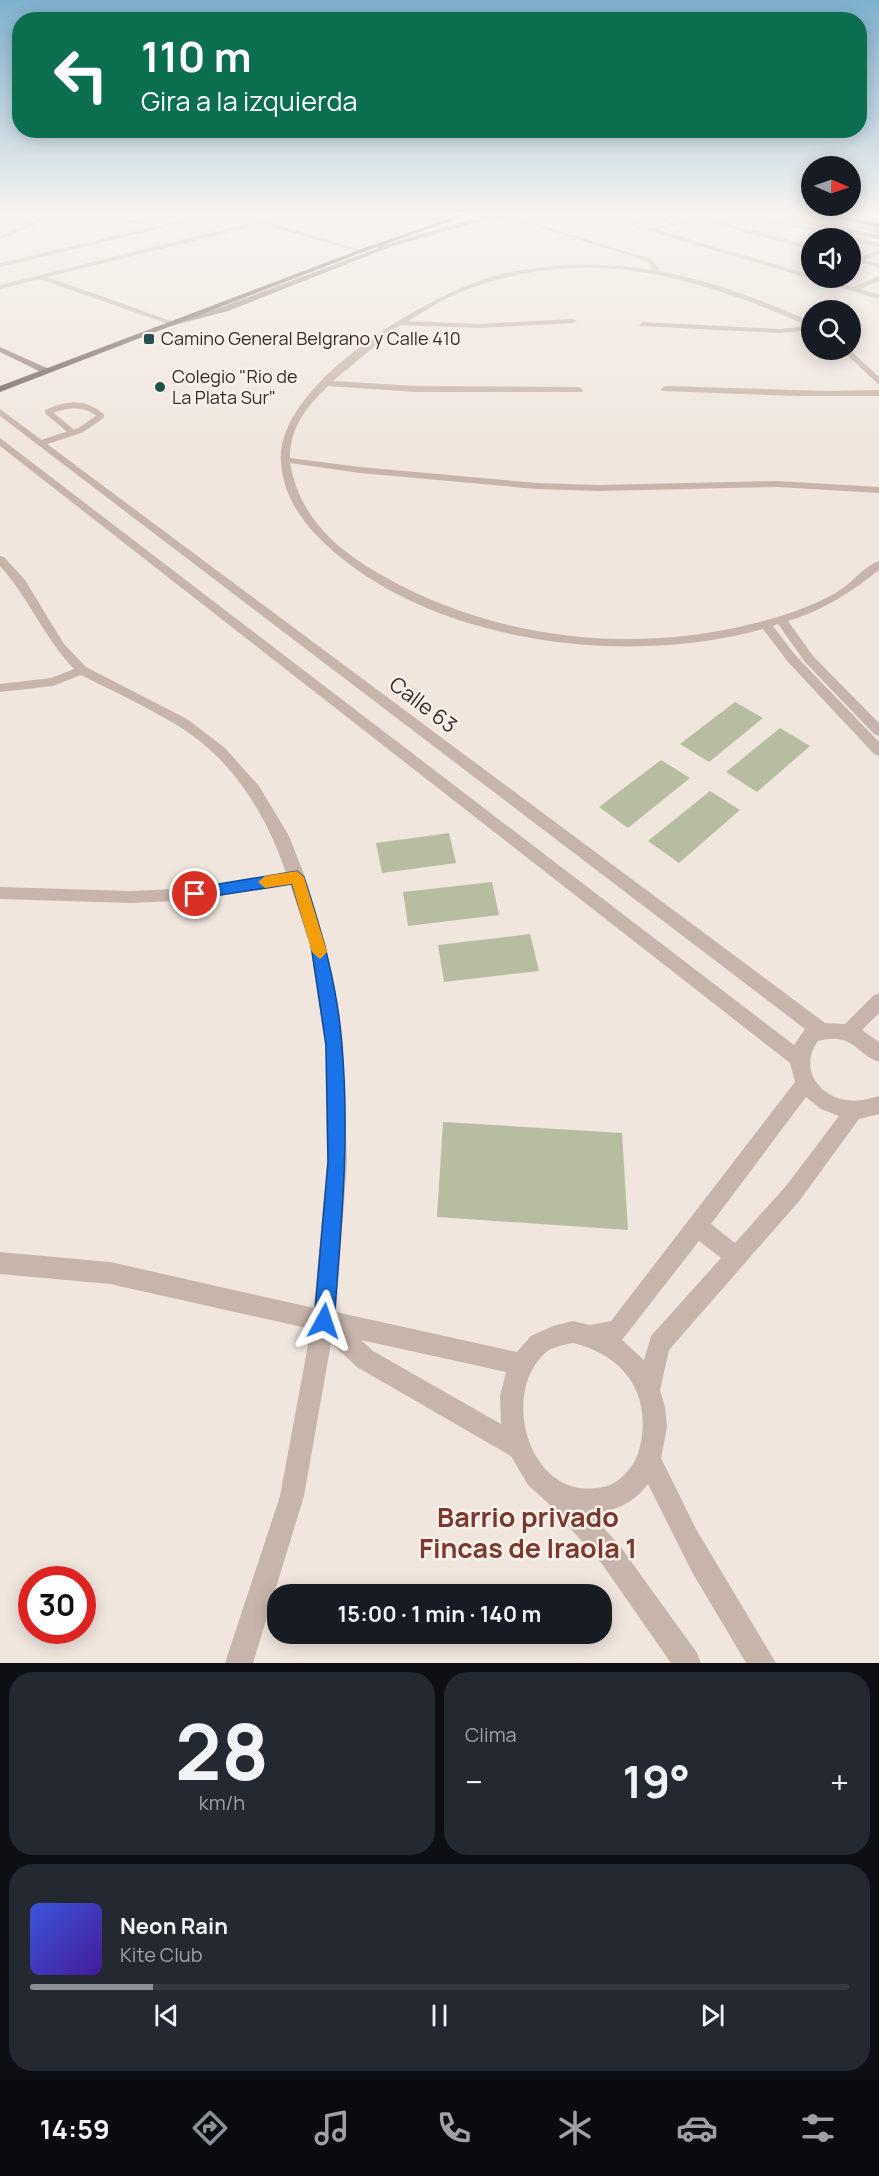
<!DOCTYPE html>
<html lang="es">
<head>
<meta charset="utf-8">
<style>
	:root { --surface:#171b24; --page:#242831; --text:#f1f3f6; --muted:#9ea1a6; --line:#363941; --accent:#8c9099 }
	body { margin:0; font-family:Manrope,sans-serif; background:var(--page); color:var(--text); height:100vh; display:flex; flex-direction:column; font-size:22px; white-space:nowrap }
	* { box-sizing:border-box; margin:0 }
	p { font-size:20px; color:var(--muted) }
	.icon { flex:none; width:33px; height:33px; fill:none; stroke:currentColor; stroke-width:2; stroke-linecap:round; stroke-linejoin:round }
	.map { position:relative; height:1663px; overflow:hidden }
	.side { display:flex; flex-direction:column; gap:9px; padding:9px; background:#0d0f14; flex:1 }
	.side>* { flex:none }
	.hud { position:absolute; left:12px; top:12px; width:855px; height:126px; border-radius:24px; box-shadow:0 3px 15px #0003; background:#0b6e4f; color:#fff; overflow:hidden }
	.needle { width:39px; rotate:92deg }
	.fabs { position:absolute; left:801px; top:156px; display:grid; gap:12px }
	.fabs a { display:grid; place-items:center; width:60px; height:60px; border-radius:50%; background:var(--surface); box-shadow:0 3px 15px #0003; font-size:30px }
	.speed { position:absolute; left:18px; top:1566px; display:flex; gap:12px; font-size:30px; font-weight:700; text-align:center }
	.speed>* { display:grid; place-content:center; width:78px; height:78px; border-radius:50%; background:var(--surface); box-shadow:0 3px 15px #0003; line-height:1 }
	.speed .limit { border:9px solid #d22; background:#fff; color:#111 }
	.pin { position:absolute; display:grid; place-items:center; width:51px; height:51px; color:#fff; margin:-26px; border:3px solid #fff; border-radius:50%; box-shadow:0 2px 6px #0007 }
	.me { position:absolute; width:66px; margin:-33px; rotate:5deg; stroke-linejoin:round; filter:drop-shadow(0 0 4px #0008) }
	.turn { display:flex; align-items:center; gap:21px; height:126px; padding:0 30px; font-size:27px }
	.turn .icon { width:78px; height:78px; stroke-width:2.5 }
	.turn b { display:block; font-size:42px; line-height:51px }
	.big { font-size:45px; font-weight:700; line-height:1.1 }
	.side .tile { flex:1; display:flex; flex-direction:column; justify-content:center; gap:9px; min-width:0; padding:0 21px; border-radius:24px; background:var(--page) }
	.side .dial { align-items:center; gap:0 }
	.dial b { font-size:78px; line-height:1 }
	.song { display:flex; align-items:center; gap:18px }
	.cover { width:72px; height:72px; border-radius:9px; background:linear-gradient(135deg,hsl(230 70% 55%),hsl(260 70% 35%)) }
	.played { height:6px; border-radius:3px; background:linear-gradient(90deg,var(--accent) 15%,var(--line) 15%) }
	.keys { display:flex; justify-content:space-around; direction:ltr }
	.heat { display:flex; justify-content:space-between; align-items:center; font-size:33px; direction:ltr }
	.side .tiles { flex:1; display:grid; gap:9px; grid-template-columns:1fr 1fr }
	.tile:last-child { grid-column:span 2 }
	.trip { position:absolute; left:267px; top:1584px; width:345px; height:60px; border-radius:24px; background:var(--surface); box-shadow:0 3px 15px #0003; font-weight:700; line-height:60px; text-align:center }
	.tabs { display:flex; height:96px; justify-content:space-around; align-items:center; background:#090b0e; color:var(--muted) }
	.tabs .icon { width:42px; height:42px }
	.tabs .on { color:var(--accent) }
	.tabs b { font-size:27px; color:var(--text) }
	.map>svg:first-child { display:block }
	.green { fill:#b6bda0 }
	.lines { fill:none; stroke-linecap:round; stroke-linejoin:round }
	.lane-far1 { stroke:#c7b5ab; stroke-width:4.5 }
	.lane { stroke:#c7b5ab; stroke-width:6 }
	.street { fill:#c7b5ab; fill-rule:evenodd }
	.secondary { fill:#9a857d; fill-rule:evenodd }
	.primary { fill:#75635c; fill-rule:evenodd }
	.highway { fill:#554642; fill-rule:evenodd }
	.route { fill:#1a73e8; stroke:#114b97; stroke-width:1.5 }
	.slow { fill:#f59e0b }
	.poi-dot { fill:#245251; stroke:#f8f0ea; stroke-width:2 }
	.labels { text-anchor:middle; stroke-width:5; stroke-linejoin:round; paint-order:stroke }
	.far-poi-label { font-size:18px; fill:#352c2a; stroke:#f8f0ea; text-anchor:start }
	.street-label { font-size:21px; fill:#352c2a; stroke:#f8f0ea }
	.near-neighbourhood-label { font-size:27px; font-weight:bold; fill:#7b382c; stroke:#f8f0ea }
</style>
</head>
<body>
<div class="map">
<svg width="879" height="1663" viewBox="0 0 879 1663">
	<rect width="100%" height="100%" fill="#f0e6de"/>
	<g class="green">
		<path d="M739,211c48,0 93,6 140,16v6l-53,-10z"/>
		<polygon points="735,702 763,718 709,762 680,744"/>
		<polygon points="780,728 810,746 757,792 726,772"/>
		<polygon points="661,760 690,778 628,828 599,807"/>
		<polygon points="710,791 740,810 679,863 648,841"/>
		<polygon points="449,833 456,863 382,873 376,843"/>
		<polygon points="492,882 499,915 408,926 403,892"/>
		<polygon points="530,934 539,971 444,982 438,945"/>
		<polygon points="443,1122 622,1133 628,1230 437,1217"/>
	</g>
	<g class="lines">
		<g class="lane-far1">
			<polyline points="662,211 686,219"/>
			<path d="M714,222c53,-9 113,10 165,23"/>
			<polyline points="859,260 879,252"/>
		</g>
		<path class="lane" d="M41,443l40,-13 20,-14c-16,-15 -34,-12 -53,-4l24,20"/>
		<g class="street">
			<polygon points="56,211 80,211 157,224 154,226 64,212 0,240 0,236"/>
			<polygon points="221,211 233,211 0,267 0,263"/>
			<polygon points="297,211 308,211 269,222 364,251 359,252 262,224 47,277 174,322 174,326 39,279 0,289 0,285"/>
			<polygon points="460,211 454,214 453,219 448,218 449,212"/>
			<polygon points="591,211 651,228 668,224 630,211 640,211 674,222 697,216 812,246 812,250 697,220 658,230 812,275 812,278 820,278 853,287 879,276 879,281 860,289 879,295 879,299 584,212"/>
			<path d="M504,214l147,45 8,10 -2,2c55,9 104,29 155,51v8l-32,3 -141,-7 3,-4 138,7 28,-3c-119,-53 -230,-84 -357,-30 -15,7 -29,17 -43,25l71,3 94,-5 4,2 -4,2 -94,5 -79,-3 -67,56 83,5 163,1 4,3 -1,2h-166l-88,-6c-21,21 -38,40 -38,72l70,9 177,16 61,2 179,-4 102,6v6l-102,-6 -179,4 -61,-2 -177,-16 -70,-10c10,56 48,88 95,114 109,62 249,78 370,46 29,-7 63,-18 88,-35 11,-8 23,-23 36,-27v9c-29,23 -55,40 -91,51l25,35 66,67v13l-5,-2 -69,-72 -27,-38 -5,2 23,30 83,86v14l-5,-2 -86,-92 -25,-33c-131,37 -317,16 -424,-73 -29,-24 -55,-53 -58,-93 -7,-81 156,-175 225,-190 49,-10 99,-11 147,-3l-6,-9 -143,-45z"/>
			<polygon points="850,256 879,264 879,268 850,260"/>
			<polygon points="842,350 850,350 879,377 879,385"/>
			<polygon points="665,386 826,391 879,390 879,396 799,396 662,391 661,389"/>
			<path d="M0,409l825,614 20,1 28,-28 6,-3v20l-17,17 17,12v20c-25,-9 -25,-30 -61,-21 -19,26 -1,54 28,59 12,2 22,-1 33,-4v18l-20,5 -59,81 -131,150 -9,40 5,17 2,20 -6,31 35,71 80,134h-30l-54,-91 -44,-88c-15,20 -34,27 -57,30l29,32 77,107 4,10h-30l-69,-99 -54,-61 -20,-18 -17,-29 -154,-89 -26,-24 -27,153 -51,167h-28l55,-167 31,-167 -201,-45 -110,-10v-22l110,10 204,46 13,-146 -2,-117 -15,-100 -20,-61 -95,16 -64,3 -131,-4v-12l131,4 64,-3 91,-15c-20,-60 -55,-116 -111,-149 -30,-18 -62,-33 -94,-49l-28,11 -53,6v-8l51,-6 23,-9c-31,-33 -45,-71 -74,-103v-10l4,1 21,23 39,64 22,23 101,52 38,29 34,38 30,50 16,41 -1,2 22,66 17,100 4,117 -11,150 181,40 14,-16 22,-10 20,-5 17,4 21,-4 184,-239 -5,-19 -790,-617v-8l794,607 11,-16 -805,-613zM806,1097l15,12 18,7 -53,70 -51,57 -24,-19zM699,1241l22,17 -70,78 -7,24 -22,-20zM361,1340l145,32 -6,24 1,28 -128,-73zM573,1343c45,11 75,43 69,92 -2,14 -5,26 -15,37 -9,10 -18,15 -31,16 -66,9 -96,-92 -52,-134 7,-7 19,-9 29,-11z"/>
		</g>
		<g class="secondary">
			<polygon points="526,211 543,211 478,222 390,247 228,311 171,326 167,324 222,307 378,248 377,245 388,244 477,218"/>
			<path d="M720,211c53,0 108,12 159,24v4l-43,-10z"/>
			<polygon points="0,347 49,369 50,371 43,373 0,352"/>
		</g>
		<polygon class="primary" points="470,211 479,211 363,252 0,392 0,386 359,250"/>
		<polygon class="highway" points="796,211 813,211 879,223 879,227"/>
	</g>
	<linearGradient id="sky" x2="0" y2="1"><stop stop-color="#7eb0ce"/><stop offset="0.48" stop-color="#f8f4f0"/><stop offset="1" stop-color="#f8f4f0" stop-opacity="0"/></linearGradient>
	<rect width="879" height="444" fill="url(#sky)"/>
	<path class="route" d="M297,871l7,6c18,55 34,111 38,169 8,92 -1,183 -8,275l-3,7 -7,3 -7,-3 -3,-7 14,-159 -2,-117 -15,-100 -19,-61 -97,15 -7,-5 7,-6z"/>
	<polygon class="slow" points="297,871 304,877 327,952 320,959 312,952 292,884 265,888 258,882 265,876"/>
	<g class="poi-dot">
		<rect x="143" y="333" width="12" height="12" rx="3"/>
		<circle cx="160" cy="387" r="6"/>
	</g>
	<g class="labels">
		<g class="far-poi-label">
			<text x="161" y="345">Camino General Belgrano y Calle 410</text>
			<text x="172" y="383">Colegio "Rio de<tspan x="172" dy="21">La Plata Sur"</tspan></text>
		</g>
		<g class="street-label">
			<text transform="translate(423 705) rotate(37)" y="7">Calle 63</text>
		</g>
		<g class="near-neighbourhood-label">
			<text x="528" y="1527">Barrio privado<tspan x="528" dy="31">Fincas de Iraola 1</tspan></text>
		</g>
	</g>
</svg>
<div class="fabs">
<a><svg class="needle" viewBox="-14 -14 28 28"><path d="M0-13l5 13h-10z" fill="#e53935"/><path d="M0 13l5-13h-10z" fill="#9ea1a6"/></svg></a>
<a><svg class="icon" aria-label="sound" viewBox="0 0 24 24"><path d="M4 9h4l5-4v14l-5-4H4zM17 9q2 3 0 6"/></svg></a>
<a><svg class="icon" aria-label="search" viewBox="0 0 24 24"><circle cx="10" cy="10" r="6"/><path d="M15 15l6 6"/></svg></a>
</div>
<div class="speed"><div class="limit">30</div></div>
<div class="pin" style="left:195px;top:894px;background:#d93025"><svg class="icon" aria-label="arrive" viewBox="0 0 24 24"><path d="M6 21V4h12l-3 4 3 4H6"/></svg></div>
<svg class="me" style="left:324px;top:1321px" viewBox="-20 -20 40 40"><path d="M0-17L14 15 0 8-14 15z" fill="#1a73e8" stroke="#fff" stroke-width="4"/></svg>
<div class="trip">15:00 · 1 min · 140 m</div>
<div class="hud">
<div class="turn"><svg class="icon" aria-label="left" viewBox="0 0 24 24"><path d="M17 20v-9H6M10 6l-5 5 5 5"/></svg><div><b>110 m</b>Gira a la izquierda</div></div>
</div>
</div>
<section class="side">
<div class="tiles">
<div class="tile dial"><b>28</b><p>km/h</p></div>
<div class="tile"><p>Clima</p>
<div class="heat"><a>−</a><b class="big">19°</b><a>+</a></div>
</div>
<div class="tile">
<div class="song"><i class="cover"></i><div><b>Neon Rain</b><p>Kite Club</p></div></div>
<div class="played"></div>
<div class="keys"><svg class="icon" aria-label="previous" viewBox="0 0 24 24"><path d="M18 5L8 12l10 7zM5 5v14"/></svg><svg class="icon" aria-label="pause" viewBox="0 0 24 24"><path d="M8 5v14M16 5v14"/></svg><svg class="icon" aria-label="next" viewBox="0 0 24 24"><path d="M6 5l10 7-10 7zM19 5v14"/></svg></div>
</div>
</div>
</section>
<nav class="tabs">
<b>14:59</b>
<svg class="icon on" aria-label="directions" viewBox="0 0 24 24"><path d="M12 3l9 9-9 9-9-9zM9 14v-3h6M13 9l2 2-2 2"/></svg>
<svg class="icon" aria-label="music" viewBox="0 0 24 24"><path d="M9 18V5l10-2v13"/><circle cx="6" cy="18" r="3"/><circle cx="16" cy="16" r="3"/></svg>
<svg class="icon" aria-label="phone" viewBox="0 0 24 24"><path d="M5 4h4l2 5-3 2q2 4 5 5l2-3 5 2v4C11 20 4 13 5 4z"/></svg>
<svg class="icon" aria-label="climate" viewBox="0 0 24 24"><path d="M12 3v18M4 7l16 10M4 17L20 7"/></svg>
<svg class="icon" aria-label="car" viewBox="0 0 24 24"><path d="M5 17H2v-5l4-1 3-4h7l3 4 3 1v5h-3M9 17h6M6 11h13"/><circle cx="7" cy="17" r="2"/><circle cx="17" cy="17" r="2"/></svg>
<svg class="icon" aria-label="filters" viewBox="0 0 24 24"><path d="M4 7h16M4 17h16"/><circle cx="9" cy="7" r="2"/><circle cx="15" cy="17" r="2"/></svg>
</nav>
</body>
</html>
